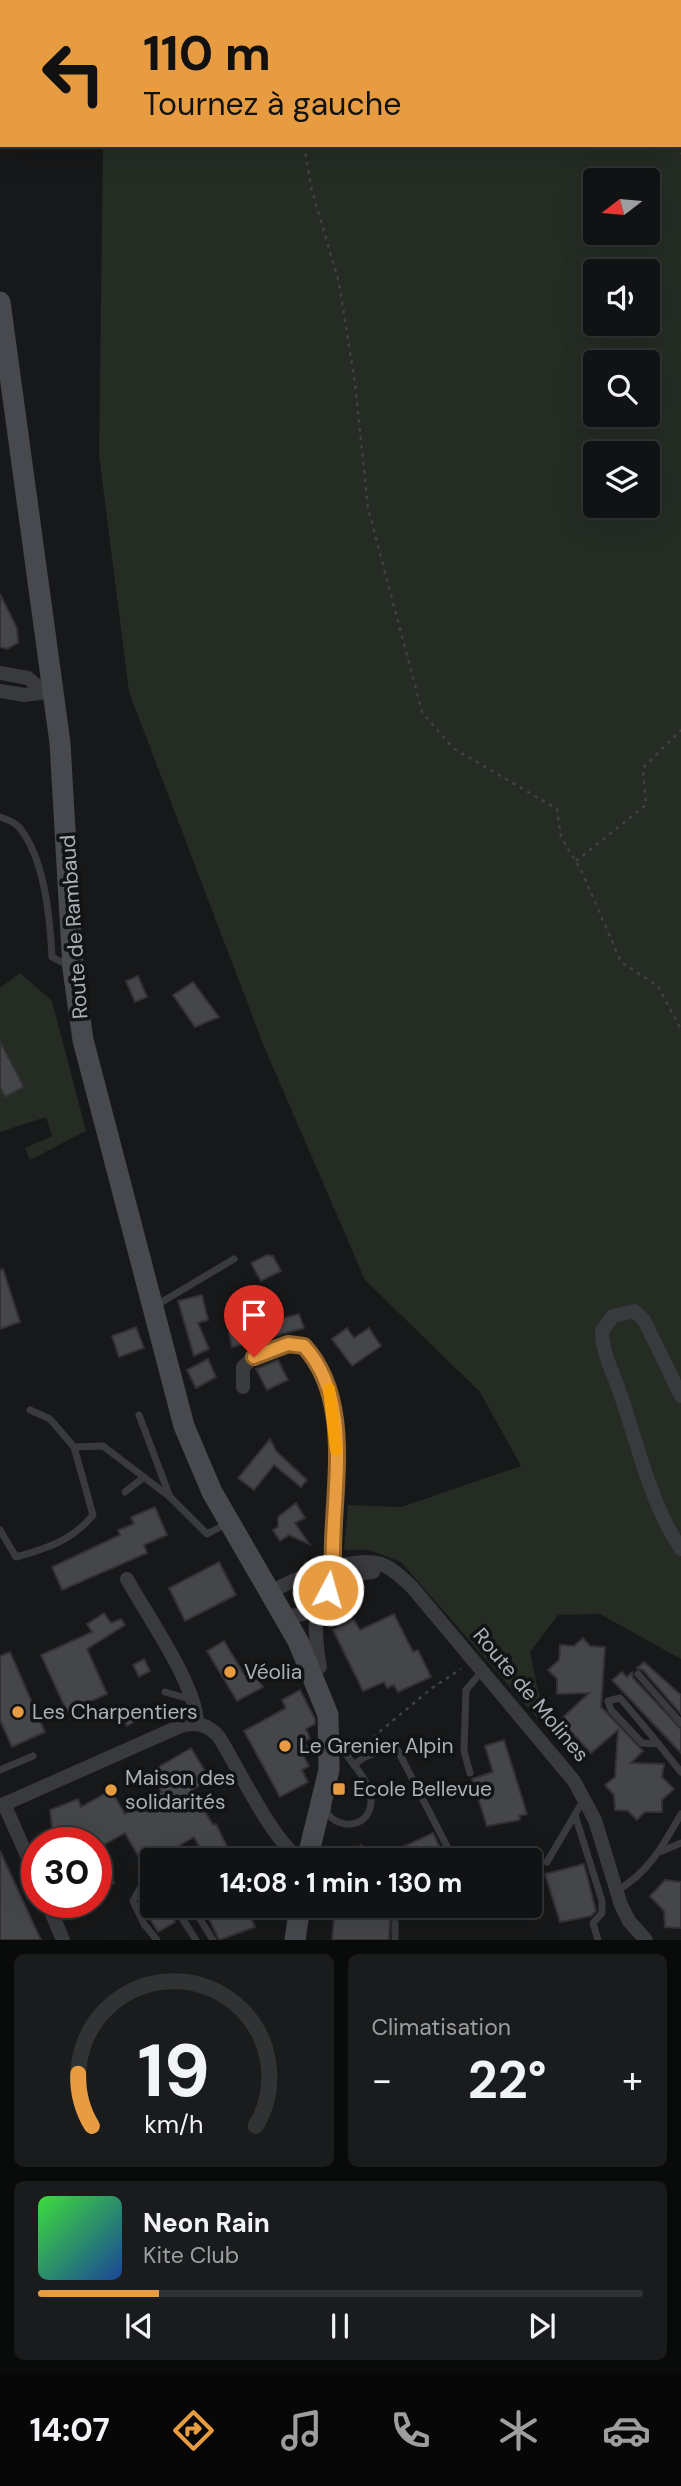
<!DOCTYPE html>
<html lang="fr">
<head>
<meta charset="utf-8">
<style>
	:root { --surface:#111213; --page:#1a1b1c; --text:#f1f3f6; --muted:#9c9ea0; --line:#303233; --accent:#e79c42 }
	body { margin:0; font-family:"DM Sans",sans-serif; background:var(--page); color:var(--text); height:100vh; display:flex; flex-direction:column; font-size:26px; white-space:nowrap }
	* { box-sizing:border-box; margin:0 }
	p { font-size:23px; color:var(--muted) }
	.icon { flex:none; width:38px; height:38px; fill:none; stroke:currentColor; stroke-width:2; stroke-linecap:round; stroke-linejoin:round }
	.map { position:relative; height:1940px; overflow:hidden }
	.details { display:flex; flex-direction:column; gap:14px; padding:14px; background:#090a0a; flex:1 }
	.details>* { flex:none }
	.top-card { position:absolute; left:0px; top:0px; width:682px; height:147px; box-shadow:0 7px 28px #0002,0 0 0 2px var(--line); background:#e79c42; color:#111; overflow:hidden }
	.needle { width:46px; rotate:254deg }
	.controls { position:absolute; left:583px; top:168px; display:grid; gap:14px }
	.controls a { display:grid; place-items:center; width:77px; height:77px; border-radius:7px; background:var(--surface); box-shadow:0 7px 28px #0002,0 0 0 2px var(--line); font-size:35px }
	.speed { position:absolute; left:21px; top:1827px; display:flex; gap:14px; font-size:35px; font-weight:700; text-align:center }
	.speed>* { display:grid; place-content:center; width:91px; height:91px; border-radius:50%; background:var(--surface); box-shadow:0 7px 28px #0002,0 0 0 2px var(--line); line-height:1 }
	.speed .limit { border:10px solid #d22; background:#fff; color:#111 }
	.pin { position:absolute; display:grid; place-items:center; width:60px; height:60px; color:#fff; margin:-72px -30px; border-radius:50% 50% 50% 0; rotate:-45deg; box-shadow:0 0 7px #0007 }
	.pin .icon { rotate:45deg }
	.me { position:absolute; width:77px; margin:-38px; rotate:6deg; stroke-linejoin:round; filter:drop-shadow(0 0 5px #0008) }
	.turn { display:flex; align-items:center; gap:24px; height:147px; padding:0 28px; font-size:32px }
	.turn .icon { width:91px; height:91px; stroke-width:2.5 }
	.turn b { display:block; font-size:49px; line-height:60px }
	.big { font-size:52px; font-weight:700; line-height:1.1 }
	.details .card { flex:1; display:flex; flex-direction:column; justify-content:center; gap:10px; min-width:0; padding:0 24px; border-radius:10px; background:var(--page) }
	.details .dial { align-items:center; gap:0 }
	.dial svg { height:182px; overflow:visible; fill:none; stroke:var(--line); stroke-width:7; stroke-linecap:round; text-anchor:middle }
	.dial text { fill:var(--text); stroke:none }
	.song { display:flex; align-items:center; gap:21px }
	.cover { width:84px; height:84px; border-radius:10px; background:linear-gradient(135deg,hsl(120 70% 55%),hsl(220 70% 35%)) }
	.played { height:7px; border-radius:4px; background:linear-gradient(90deg,var(--accent) 20%,var(--line) 20%) }
	.keys { display:flex; justify-content:space-around; direction:ltr }
	.heat { display:flex; justify-content:space-between; align-items:center; font-size:38px; direction:ltr }
	.details .tiles { flex:1; display:grid; gap:14px; grid-template-columns:1fr 1fr }
	.card:last-child { grid-column:span 2 }
	.trip { position:absolute; left:140px; top:1848px; width:402px; height:70px; border-radius:7px; background:var(--surface); box-shadow:0 7px 28px #0002,0 0 0 2px var(--line); font-weight:700; line-height:70px; text-align:center }
	.dock { display:flex; height:112px; justify-content:space-around; align-items:center; background:#070708; color:var(--muted) }
	.dock .icon { width:49px; height:49px }
	.dock .selected { color:var(--accent) }
	.dock b { font-size:32px; color:var(--text) }
	.map>svg:first-child { display:block }
	.green { fill:#242c24; fill-rule:evenodd }
	.building { fill:#454649; stroke:#323235; stroke-width:2 }
	.lines { fill:none; stroke-linecap:round; stroke-linejoin:round }
	.path { stroke:#3f4145; stroke-width:2.5; stroke-dasharray:3.5 5; stroke-linecap:butt }
	.lane { stroke:#393a3e; stroke-width:7 }
	.street { stroke:#393a3e; stroke-width:14 }
	.secondary { stroke:#47494e; stroke-width:21 }
	.route-casing { stroke:#96652b; stroke-width:18 }
	.route { stroke:#e79c42; stroke-width:12 }
	.slow { stroke:#f59e0b; stroke-width:12 }
	.poi-dot { fill:#e79c42; stroke:#121314; stroke-width:2.5 }
	.labels { text-anchor:middle; stroke-width:7; stroke-linejoin:round; paint-order:stroke }
	.street-label { font-size:21px; fill:#abb0b8; stroke:#121314 }
	.poi-label { font-size:21px; fill:#abb0b8; stroke:#121314; text-anchor:start }
</style>
</head>
<body>
<div class="map">
<svg width="681" height="1940" viewBox="0 0 681 1940">
	<rect width="100%" height="100%" fill="#171819"/>
	<g class="green">
		<path d="M115,0h566v1659l-81,-45 -42,1 -28,37 8,40 19,28 -12,7 -144,-165 -32,-12h-25l4,-45 53,2 120,-41 -41,-74 -115,-112 -102,-236 -134,-352 -30,-237 4,-310h578v-143zM595,180h53v53h-53zM595,271h53v53h-53zM595,362h53v53h-53zM595,453h53v53h-53z"/>
		<polygon points="20,973 52,1001 86,1131 30,1160 25,1148 52,1136 46,1117 0,1132 0,988"/>
	</g>
	<g class="building">
		<polygon points="0,594 17,628 18,643 7,649 0,647"/>
		<polygon points="138,976 147,997 135,1002 126,981"/>
		<polygon points="193,982 219,1017 195,1027 173,995"/>
		<polygon points="0,1041 24,1087 5,1097 0,1087"/>
		<polygon points="267,1255 273,1256 281,1271 261,1281 251,1263"/>
		<polygon points="3,1269 20,1322 0,1329 0,1270"/>
		<polygon points="202,1295 208,1320 198,1323 209,1349 194,1356 178,1301"/>
		<polygon points="299,1314 304,1328 232,1347 229,1333"/>
		<polygon points="136,1327 144,1348 119,1357 112,1336"/>
		<polygon points="347,1328 354,1338 369,1328 381,1346 352,1366 332,1339"/>
		<polygon points="208,1359 216,1377 196,1388 187,1370"/>
		<polygon points="278,1360 288,1380 267,1390 256,1369"/>
		<polygon points="270,1439 276,1451 307,1480 301,1487 274,1465 254,1490 238,1478"/>
		<polygon points="296,1503 305,1518 295,1523 309,1544 289,1535 280,1541 273,1530 278,1527 278,1517"/>
		<polygon points="155,1507 167,1535 144,1545 147,1553 62,1590 52,1567 120,1535 118,1530 134,1524 131,1517"/>
		<polygon points="219,1562 236,1595 185,1621 169,1588"/>
		<polygon points="104,1613 111,1623 121,1619 125,1625 87,1649 107,1694 67,1712 41,1655 92,1632 87,1624"/>
		<polygon points="394,1614 413,1652 418,1650 431,1677 398,1692 394,1685 387,1688 384,1682 363,1691 333,1630 354,1620 360,1630"/>
		<polygon points="583,1638 590,1646 605,1647 601,1707 643,1751 631,1763 664,1764 662,1777 674,1789 662,1800 662,1812 645,1812 637,1820 628,1811 615,1810 614,1795 605,1785 615,1777 618,1730 591,1753 560,1720 589,1693 557,1694 557,1679 548,1670 559,1660 560,1645 574,1646"/>
		<polygon points="224,1641 244,1674 252,1669 263,1687 237,1701 207,1651"/>
		<polygon points="10,1652 45,1732 12,1747 0,1720 0,1656"/>
		<polygon points="144,1659 150,1671 139,1677 133,1665"/>
		<polygon points="644,1662 681,1695 681,1714 643,1670 637,1668"/>
		<polygon points="622,1672 627,1677 632,1672 633,1678 681,1729 681,1753 612,1680"/>
		<polygon points="300,1690 315,1719 315,1724 306,1729 310,1738 304,1742 310,1752 304,1756 309,1766 302,1770 308,1782 280,1797 244,1731 286,1708 282,1700"/>
		<polygon points="134,1706 141,1718 127,1726 121,1713"/>
		<polygon points="504,1740 527,1814 519,1816 520,1820 487,1826 472,1779 493,1772 485,1746"/>
		<polygon points="191,1748 210,1779 192,1790 213,1825 216,1824 231,1855 220,1860 207,1860 194,1837 144,1866 125,1833 98,1848 114,1883 96,1891 96,1843 54,1843 50,1810 78,1799 81,1807 111,1790 125,1814 162,1792 150,1772"/>
		<polygon points="433,1833 446,1860 402,1860 398,1849"/>
		<polygon points="361,1845 375,1860 345,1860"/>
		<polygon points="0,1851 41,1940 0,1940"/>
		<polygon points="584,1864 596,1911 591,1916 560,1922 545,1874"/>
		<polygon points="665,1880 681,1882 681,1928 665,1927 664,1911 650,1896"/>
		<polygon points="142,1906 168,1906 175,1922 158,1932"/>
		<polygon points="203,1906 246,1906 255,1927 219,1940"/>
		<polygon points="335,1906 391,1906 389,1940 332,1940"/>
	</g>
	<g class="lines">
		<g class="path">
			<polyline points="281,0 281,2"/>
			<polyline points="592,0 594,2"/>
			<polyline points="304,145 311,187 339,283 355,383 368,508 422,712 453,748 557,809 561,837 582,872 621,962 658,986 681,1030"/>
			<polyline points="677,145 681,154"/>
			<polyline points="576,861 646,805 643,768 681,730"/>
			<polyline points="360,1748 432,1688 461,1669"/>
		</g>
		<g class="lane">
			<path d="M0,817c6,2 15,5 19,10 26,32 31,91 33,130l17,9"/>
			<polyline points="155,1306 234,1259"/>
			<polyline points="30,1410 50,1419 74,1447 103,1446 170,1497"/>
			<polyline points="139,1415 170,1497 207,1534 228,1523"/>
			<polyline points="125,1492 144,1477"/>
			<path d="M0,1530l16,27c30,-8 57,-17 77,-42l-19,-68"/>
			<polyline points="638,1674 681,1723"/>
			<polyline points="165,1692 193,1700"/>
			<path d="M659,1744l-17,-1 -31,-33 -3,-9 12,-3c21,24 41,49 61,74"/>
			<polyline points="354,1765 363,1758 395,1745 454,1860"/>
			<polyline points="0,1770 33,1756"/>
			<polyline points="470,1773 464,1751 466,1690 482,1671"/>
			<path d="M328,1807l-1,6c13,18 43,14 44,-11 1,-18 -16,-35 -26,-49"/>
			<polyline points="575,1815 602,1901 602,1913 593,1923 598,1940"/>
			<polyline points="662,1851 681,1843"/>
			<polyline points="547,1862 580,1806 587,1801"/>
			<polyline points="152,1884 141,1887 133,1901 144,1924 157,1940"/>
			<path d="M616,1891c32,-17 48,-47 65,-77"/>
			<polyline points="174,1906 196,1940"/>
			<polyline points="192,1906 213,1940"/>
			<polyline points="395,1923 395,1940"/>
		</g>
		<g class="street">
			<polyline points="0,673 28,678 43,691"/>
			<polyline points="0,691 24,695 54,691"/>
			<path d="M243,1387v-20l11,-10 43,-13c38,15 42,102 41,138 0,22 -7,43 -7,64 0,13 2,26 3,38"/>
			<path d="M681,1396l-37,-76 -10,-9 -21,5 -11,15c0,22 11,41 18,62 18,52 30,110 61,156"/>
			<path d="M127,1579c19,35 70,107 70,144"/>
			<path d="M270,1592c24,-13 84,-37 111,-28 12,4 22,15 31,23l162,194 21,39 26,85 8,16 17,19"/>
			<polyline points="284,1617 303,1614 318,1605 309,1587 294,1580"/>
			<path d="M320,1667c-9,-50 -9,-90 53,-95"/>
			<polyline points="4,1804 37,1878"/>
			<path d="M0,1806l176,-78c17,-7 31,-5 43,9 19,30 55,108 83,123"/>
			<polyline points="47,1902 63,1940"/>
		</g>
		<g class="secondary">
			<polyline points="0,302 60,743 73,969 83,1040 184,1426 212,1492 298,1641 328,1715 329,1770 307,1860"/>
			<polyline points="295,1940 300,1906"/>
		</g>
	</g>
	<g class="lines">
		<defs>
			<path id="route" d="M254,1357l34,-13 16,2c56,62 22,164 30,238l-6,6"/>
		</defs>
		<use href="#route" class="route-casing"/>
		<use href="#route" class="route"/>
		<polyline class="slow" points="329,1389 336,1450"/>
	</g>
	<g class="poi-dot">
		<circle cx="230" cy="1672" r="7"/>
		<circle cx="18" cy="1712" r="7"/>
		<circle cx="285" cy="1746" r="7"/>
		<rect x="332" y="1782" width="14" height="14" rx="3.5"/>
		<circle cx="111" cy="1790" r="7"/>
	</g>
	<g class="labels">
		<g class="street-label">
			<text transform="translate(74 927) rotate(-94)" y="7">Route de Rambaud</text>
			<text transform="translate(531 1695) rotate(50)" y="7">Route de Molines</text>
		</g>
		<g class="poi-label">
			<text x="244" y="1679">Véolia</text>
			<text x="32" y="1719">Les Charpentiers</text>
			<text x="299" y="1753">Le Grenier Alpin</text>
			<text x="125" y="1785">Maison des<tspan x="125" dy="24">solidarités</tspan></text>
			<text x="353" y="1796">Ecole Bellevue</text>
		</g>
	</g>
</svg>
<div class="controls">
<a><svg class="needle" viewBox="-14 -14 28 28"><path d="M0-13l5 13h-10z" fill="#e53935"/><path d="M0 13l5-13h-10z" fill="#9c9ea0"/></svg></a>
<a><svg class="icon" aria-label="sound" viewBox="0 0 24 24"><path d="M4 9h4l5-4v14l-5-4H4zM17 9q2 3 0 6"/></svg></a>
<a><svg class="icon" aria-label="search" viewBox="0 0 24 24"><circle cx="10" cy="10" r="6"/><path d="M15 15l6 6"/></svg></a>
<a><svg class="icon" aria-label="layers" viewBox="0 0 24 24"><path d="M12 4l9 5-9 5-9-5zM3 14l9 5 9-5"/></svg></a>
</div>
<div class="speed"><div class="limit">30</div></div>
<div class="pin" style="left:254px;top:1357px;background:#d93025"><svg class="icon" aria-label="arrive" viewBox="0 0 24 24"><path d="M6 21V4h12l-3 4 3 4H6"/></svg></div>
<svg class="me" style="left:328px;top:1590px" viewBox="-20 -20 40 40"><circle r="17" fill="#e79c42" stroke="#fff" stroke-width="3"/><path d="M0-11L8 9 0 5-8 9z" fill="#fff"/></svg>
<div class="trip">14:08 · 1 min · 130 m</div>
<div class="top-card">
<div class="turn"><svg class="icon" aria-label="left" viewBox="0 0 24 24"><path d="M17 20v-9H6M10 6l-5 5 5 5"/></svg><div><b>110 m</b>Tournez à gauche</div></div>
</div>
</div>
<section class="details">
<div class="tiles">
<div class="card dial"><svg viewBox="0 0 100 80">
<path d="M14 69A42 42 0 1 1 86 69"/>
<path d="M14 69A42 42 0 0 1 8 46" stroke="#e79c42"/>
<text x="50" y="56" font-size="32" font-weight="700">19</text>
<text x="50" y="72" font-size="11">km/h</text>
</svg></div>
<div class="card"><p>Climatisation</p>
<div class="heat"><a>−</a><b class="big">22°</b><a>+</a></div>
</div>
<div class="card">
<div class="song"><i class="cover"></i><div><b>Neon Rain</b><p>Kite Club</p></div></div>
<div class="played"></div>
<div class="keys"><svg class="icon" aria-label="previous" viewBox="0 0 24 24"><path d="M18 5L8 12l10 7zM5 5v14"/></svg><svg class="icon" aria-label="pause" viewBox="0 0 24 24"><path d="M8 5v14M16 5v14"/></svg><svg class="icon" aria-label="next" viewBox="0 0 24 24"><path d="M6 5l10 7-10 7zM19 5v14"/></svg></div>
</div>
</div>
</section>
<nav class="dock">
<b>14:07</b>
<svg class="icon selected" aria-label="directions" viewBox="0 0 24 24"><path d="M12 3l9 9-9 9-9-9zM9 14v-3h6M13 9l2 2-2 2"/></svg>
<svg class="icon" aria-label="music" viewBox="0 0 24 24"><path d="M9 18V5l10-2v13"/><circle cx="6" cy="18" r="3"/><circle cx="16" cy="16" r="3"/></svg>
<svg class="icon" aria-label="phone" viewBox="0 0 24 24"><path d="M5 4h4l2 5-3 2q2 4 5 5l2-3 5 2v4C11 20 4 13 5 4z"/></svg>
<svg class="icon" aria-label="climate" viewBox="0 0 24 24"><path d="M12 3v18M4 7l16 10M4 17L20 7"/></svg>
<svg class="icon" aria-label="car" viewBox="0 0 24 24"><path d="M5 17H2v-5l4-1 3-4h7l3 4 3 1v5h-3M9 17h6M6 11h13"/><circle cx="7" cy="17" r="2"/><circle cx="17" cy="17" r="2"/></svg>
</nav>
</body>
</html>
